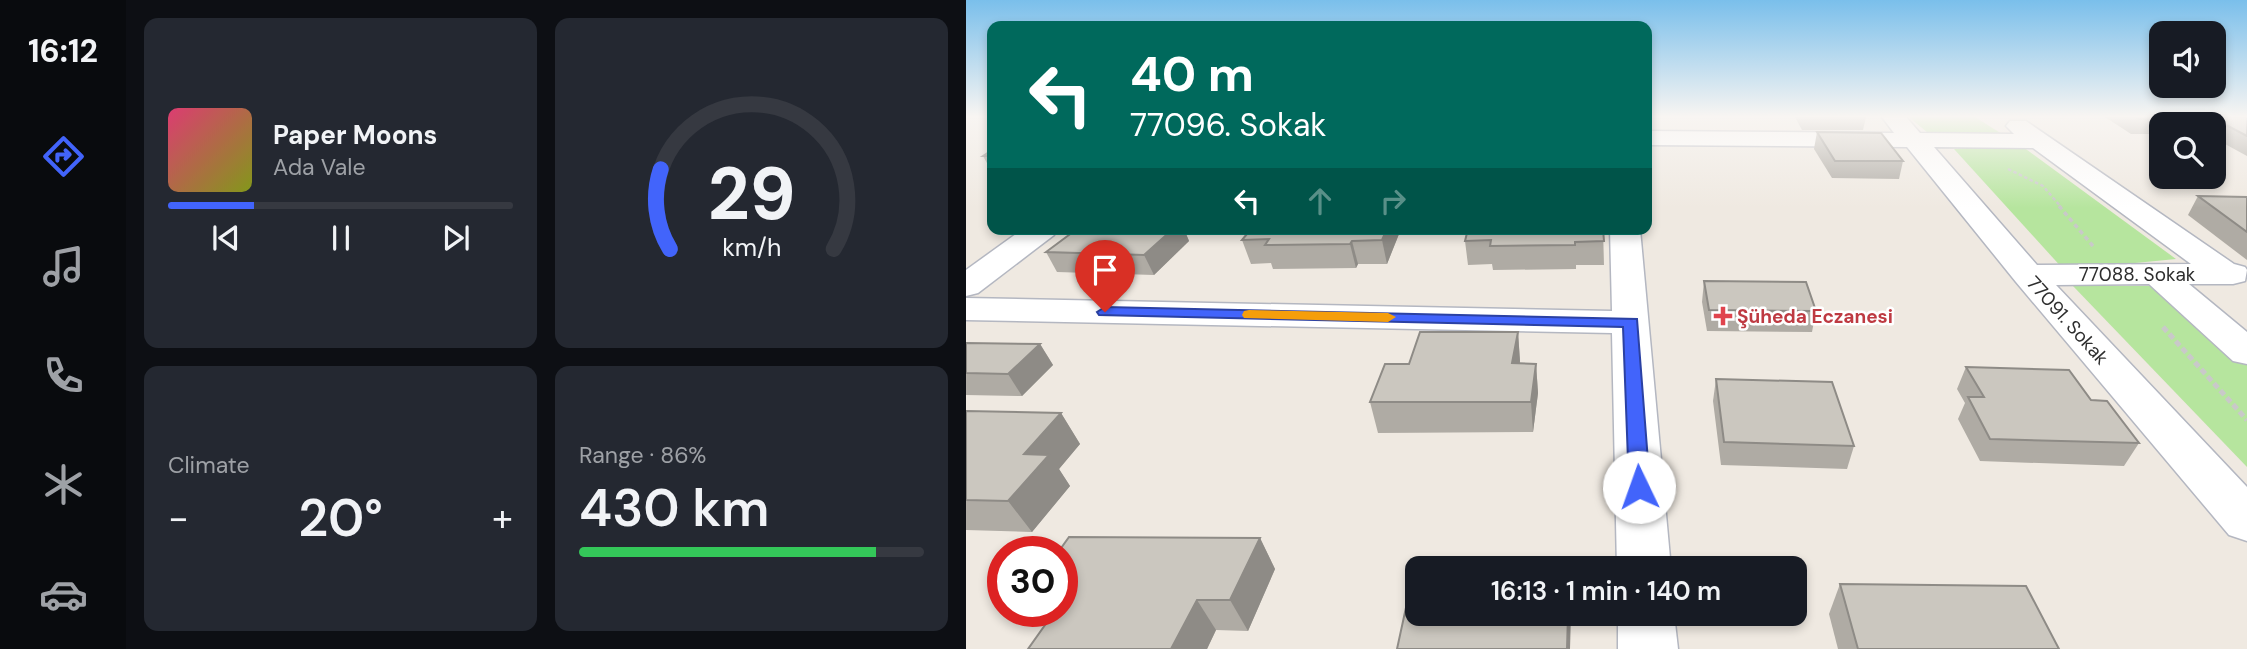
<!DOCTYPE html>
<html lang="en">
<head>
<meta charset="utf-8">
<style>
	:root { --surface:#171b24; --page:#242831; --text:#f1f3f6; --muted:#9ea1a6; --line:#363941; --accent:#4264fb }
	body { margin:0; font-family:"DM Sans",sans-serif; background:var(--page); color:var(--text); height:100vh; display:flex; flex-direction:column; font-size:26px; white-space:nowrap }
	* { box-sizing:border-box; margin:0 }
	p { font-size:23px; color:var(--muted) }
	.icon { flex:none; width:38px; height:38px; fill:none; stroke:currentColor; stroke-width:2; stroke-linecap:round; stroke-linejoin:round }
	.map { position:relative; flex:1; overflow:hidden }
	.drawer { display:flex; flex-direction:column; gap:18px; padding:18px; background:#0d0f14; width:840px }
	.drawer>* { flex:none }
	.top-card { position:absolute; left:21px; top:21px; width:665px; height:214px; border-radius:14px; box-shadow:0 4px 10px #0003; background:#00695c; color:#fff; overflow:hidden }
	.buttons { position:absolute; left:1183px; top:21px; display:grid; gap:14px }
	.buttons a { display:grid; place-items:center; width:77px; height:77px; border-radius:14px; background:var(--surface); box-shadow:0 4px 10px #0003; font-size:35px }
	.speed { position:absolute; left:21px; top:536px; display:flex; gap:14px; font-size:35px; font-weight:700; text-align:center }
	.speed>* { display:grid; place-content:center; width:91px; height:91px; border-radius:50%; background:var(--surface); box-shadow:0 4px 10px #0003; line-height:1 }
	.speed .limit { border:10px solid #d22; background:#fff; color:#111 }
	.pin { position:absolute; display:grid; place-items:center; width:60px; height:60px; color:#fff; margin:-72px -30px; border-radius:50% 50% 50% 0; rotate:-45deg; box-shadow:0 0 7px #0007 }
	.pin .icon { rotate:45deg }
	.me { position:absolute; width:77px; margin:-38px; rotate:357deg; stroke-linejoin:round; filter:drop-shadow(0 0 5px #0008) }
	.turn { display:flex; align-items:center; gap:24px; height:147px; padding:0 28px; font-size:32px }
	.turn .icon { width:91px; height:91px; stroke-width:2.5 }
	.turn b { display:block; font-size:49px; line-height:60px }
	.lanes { display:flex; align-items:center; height:66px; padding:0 28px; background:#0003; justify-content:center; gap:35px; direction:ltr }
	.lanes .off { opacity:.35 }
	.big { font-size:52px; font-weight:600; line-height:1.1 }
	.drawer .tile { flex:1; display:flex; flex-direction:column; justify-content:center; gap:10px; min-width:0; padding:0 24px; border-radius:14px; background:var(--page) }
	.drawer .dial { align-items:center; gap:0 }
	.dial svg { height:182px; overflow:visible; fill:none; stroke:var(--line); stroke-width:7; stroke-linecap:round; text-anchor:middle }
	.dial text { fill:var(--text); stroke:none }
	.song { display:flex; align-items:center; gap:21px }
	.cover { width:84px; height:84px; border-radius:10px; background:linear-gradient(135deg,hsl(340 70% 55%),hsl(70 70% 35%)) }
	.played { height:7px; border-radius:4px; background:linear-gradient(90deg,var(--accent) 25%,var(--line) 25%) }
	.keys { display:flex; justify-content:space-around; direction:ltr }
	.heat { display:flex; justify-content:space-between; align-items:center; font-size:38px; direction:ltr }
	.charge { height:10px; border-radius:5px; background:linear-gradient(90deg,#34c759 86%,var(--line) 0) }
	.drawer .tiles { flex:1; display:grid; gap:18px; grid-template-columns:repeat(2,1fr) }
	.trip { position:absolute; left:439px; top:556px; width:402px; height:70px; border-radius:14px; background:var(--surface); box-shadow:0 4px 10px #0003; font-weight:600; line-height:70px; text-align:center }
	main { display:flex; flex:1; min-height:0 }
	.dock { display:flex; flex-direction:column; width:126px; justify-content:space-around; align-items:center; background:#090b0e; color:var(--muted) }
	.dock .icon { width:49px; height:49px }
	.dock .active { color:var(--accent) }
	.dock b { font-size:32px; color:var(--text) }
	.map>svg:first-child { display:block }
	.green { fill:#b6e59e }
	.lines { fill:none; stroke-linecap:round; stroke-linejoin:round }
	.street-casing { stroke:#b4b7c1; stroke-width:3 }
	.path-far2 { stroke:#c9c9c9; stroke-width:2.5; stroke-dasharray:3.5 2.5; stroke-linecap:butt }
	.path-far1 { stroke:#c9c9c9; stroke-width:3.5; stroke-dasharray:4.5 3.5; stroke-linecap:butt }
	.path { stroke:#c9c9c9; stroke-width:5; stroke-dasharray:6 3.5; stroke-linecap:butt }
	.street { fill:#fff; fill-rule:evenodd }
	.wall { fill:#afaba4 }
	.shaded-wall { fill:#8e8b86 }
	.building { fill:#cbc7bf; stroke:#8e8b86; stroke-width:2 }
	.route { fill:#4264fb; stroke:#2b41a3; stroke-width:2 }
	.slow { fill:#f59e0b }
	.health-dot { fill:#e0444e; stroke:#fff; stroke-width:2.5 }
	.labels { text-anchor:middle; stroke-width:5; stroke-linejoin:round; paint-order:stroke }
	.street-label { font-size:19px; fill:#2e2e2e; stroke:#fff }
	.health-label { font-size:19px; font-weight:bold; fill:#be3a42; stroke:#fff; text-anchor:start }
</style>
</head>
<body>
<main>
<nav class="dock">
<b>16:12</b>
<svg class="icon active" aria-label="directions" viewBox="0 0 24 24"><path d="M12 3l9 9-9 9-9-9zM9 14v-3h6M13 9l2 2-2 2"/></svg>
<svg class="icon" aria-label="music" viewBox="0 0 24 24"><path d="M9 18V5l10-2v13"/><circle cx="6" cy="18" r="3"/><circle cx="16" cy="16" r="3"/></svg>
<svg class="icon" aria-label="phone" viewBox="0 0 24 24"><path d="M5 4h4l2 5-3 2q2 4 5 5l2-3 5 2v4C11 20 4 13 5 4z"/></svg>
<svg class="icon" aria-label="climate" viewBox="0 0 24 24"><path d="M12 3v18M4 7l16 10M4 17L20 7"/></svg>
<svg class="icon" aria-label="car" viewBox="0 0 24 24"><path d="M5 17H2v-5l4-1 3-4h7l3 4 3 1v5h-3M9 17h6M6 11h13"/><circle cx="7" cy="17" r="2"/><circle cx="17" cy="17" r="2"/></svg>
</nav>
<section class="drawer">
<div class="tiles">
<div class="tile">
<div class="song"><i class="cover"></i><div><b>Paper Moons</b><p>Ada Vale</p></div></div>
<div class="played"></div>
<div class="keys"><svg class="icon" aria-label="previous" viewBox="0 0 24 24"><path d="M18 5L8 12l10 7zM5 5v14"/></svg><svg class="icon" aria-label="pause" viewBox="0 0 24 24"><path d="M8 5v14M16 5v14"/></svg><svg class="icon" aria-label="next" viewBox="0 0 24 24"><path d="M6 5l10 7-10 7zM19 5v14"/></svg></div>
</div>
<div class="tile dial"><svg viewBox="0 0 100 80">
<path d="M14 69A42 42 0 1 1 86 69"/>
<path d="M14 69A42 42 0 0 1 10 34" stroke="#4264fb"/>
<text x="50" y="56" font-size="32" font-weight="700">29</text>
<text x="50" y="72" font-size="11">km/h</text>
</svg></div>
<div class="tile"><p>Climate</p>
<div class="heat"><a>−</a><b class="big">20°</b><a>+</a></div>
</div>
<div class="tile"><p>Range · 86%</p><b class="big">430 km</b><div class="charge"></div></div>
</div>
</section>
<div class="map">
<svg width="1281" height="649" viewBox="0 0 1281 649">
	<rect width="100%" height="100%" fill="#efe9e1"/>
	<g class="green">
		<polygon points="943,117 1009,117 1036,134 968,138"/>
		<polygon points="1053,144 1210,259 1098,270 988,149"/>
		<polygon points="1107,286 1194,286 1281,364 1281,467"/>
	</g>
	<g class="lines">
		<defs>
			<g id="street">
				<path d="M916,117h24l14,16 94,1 -8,-8 4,-5h16l208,143 11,3 2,3 -2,11 -12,3h-44l58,48v32l-14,-3 -84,-77 -93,1 191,202v54l-18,-6 -213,-253 -109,-135 -260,-2v-14l247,2zM968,147l99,1 158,116 -154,1z"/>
				<polygon points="57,229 92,229 88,235 12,293 0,296 0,270"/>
				<polygon points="644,229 674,229 705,569 651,569 646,333 0,320 0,298 646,311"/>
				<polygon points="652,614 708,614 712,649 652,649"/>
			</g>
		</defs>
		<use href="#street" class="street-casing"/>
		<polyline class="path-far2" points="1042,169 1077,186 1095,207"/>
		<polyline class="path-far1" points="1093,206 1127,246"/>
		<polyline class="path" points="1197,327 1281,420"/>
		<use href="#street" class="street"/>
	</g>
	<g class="wall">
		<polygon points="829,117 900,117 897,130 836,130"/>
		<polygon points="1139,117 1281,117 1281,156 1248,138 1248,124 1195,124 1195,134 1165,134"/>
		<polygon points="851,132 937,161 933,179 866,178 848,149"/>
		<polygon points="26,150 26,172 17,156"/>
		<polygon points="1232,196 1281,197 1281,260 1222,215"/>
		<polygon points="111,229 218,229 223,241 188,275 91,272 80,252"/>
		<polygon points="435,229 421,264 392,264 390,268 307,269 305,263 285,264 276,240"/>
		<polygon points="637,229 638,265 610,265 610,269 527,270 526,264 502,265 499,241"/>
		<polygon points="738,281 850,311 846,332 741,331 736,302"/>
		<polygon points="552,332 554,363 570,364 572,393 567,432 412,433 404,402 443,364"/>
		<polygon points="0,343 74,344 87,365 56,396 0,395"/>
		<polygon points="1000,367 1125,400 1173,443 1158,466 1014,461 992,419 999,403 991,389"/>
		<polygon points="750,379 888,446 881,469 755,465 747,401"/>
		<polygon points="0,411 95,413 114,444 93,469 104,486 66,532 0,530"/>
		<polygon points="294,538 309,569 282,631 250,630 241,649 62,649 81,622 71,611 96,611 96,551"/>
		<polygon points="874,584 1093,649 872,649 863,614"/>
	</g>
	<g class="shaded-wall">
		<polygon points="207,229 218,229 223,241 188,275 178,255"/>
		<polygon points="421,229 435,229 421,264 416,240"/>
		<polygon points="386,241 392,264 390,268 384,244"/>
		<polygon points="552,332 554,361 549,393 546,363"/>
		<polygon points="74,344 87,365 56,396 42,374"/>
		<polygon points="570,364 572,393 567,432 565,402"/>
		<polygon points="95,413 114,444 93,469 104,486 66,532 42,501 58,454"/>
		<polygon points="294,538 309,569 282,631 264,600"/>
		<polygon points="231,600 250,630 241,649 205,649"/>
		<polygon points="602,614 605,614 604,649 601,649"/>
	</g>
	<g class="building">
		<polygon points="1170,117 1281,117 1281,136 1249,119 1172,119"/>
		<polygon points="851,132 915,133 937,161 869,161"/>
		<polygon points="26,150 26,156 17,156"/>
		<polygon points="1232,196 1281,197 1281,232"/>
		<polygon points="111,229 207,229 178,255 80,252"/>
		<polygon points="285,229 421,229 416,240 386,241 384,244 299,245 303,239 276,240"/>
		<polygon points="502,229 637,229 638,241 609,242 609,245 524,246 525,240 499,241"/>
		<polygon points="738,281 840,282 850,311 743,310"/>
		<polygon points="454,332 552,332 546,363 570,364 565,402 404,402 419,364 443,364"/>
		<polygon points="0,343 74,344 42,374 0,373"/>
		<polygon points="1000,367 1103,370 1125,400 1141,401 1173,443 1024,439 1002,397 1018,397"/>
		<polygon points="750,379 866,382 888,446 758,442"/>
		<polygon points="0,411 95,413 58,454 83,455 42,501 0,500"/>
		<polygon points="103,537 294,538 264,600 231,600 205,649 62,649 89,611 96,611 96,599 98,597 96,597 96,551 93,551"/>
		<polygon points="874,584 1060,586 1093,649 892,649"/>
		<polygon points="444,589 452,589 452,614 602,614 601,649 431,649"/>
	</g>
	<linearGradient id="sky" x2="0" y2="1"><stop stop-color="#7abfeb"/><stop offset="0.56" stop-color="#f8f5f2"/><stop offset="1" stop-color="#f8f5f2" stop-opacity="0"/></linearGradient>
	<rect width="1281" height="208" fill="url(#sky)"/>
	<polygon class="route" points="139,307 671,319 684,487 681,492 673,495 666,492 663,487 657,327 133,315 131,312"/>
	<polygon class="slow" points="283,310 422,313 430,317 422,322 278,318 276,315 278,311"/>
	<path class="health-dot" d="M753.5 305.5h7v7h7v7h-7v7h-7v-7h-7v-7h7z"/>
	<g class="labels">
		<g class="street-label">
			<text x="1171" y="281">77088. Sokak</text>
			<text transform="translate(1102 320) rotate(48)" y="7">77091. Sokak</text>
		</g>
		<g class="health-label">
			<text x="771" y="323">Şüheda Eczanesi</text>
		</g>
	</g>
</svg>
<div class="buttons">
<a><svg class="icon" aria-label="sound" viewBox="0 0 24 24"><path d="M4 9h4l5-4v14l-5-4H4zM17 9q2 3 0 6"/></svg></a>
<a><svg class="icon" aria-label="search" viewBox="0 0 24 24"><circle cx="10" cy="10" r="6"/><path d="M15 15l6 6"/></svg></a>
</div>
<div class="speed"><div class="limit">30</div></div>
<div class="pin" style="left:139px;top:312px;background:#d93025"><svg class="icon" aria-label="arrive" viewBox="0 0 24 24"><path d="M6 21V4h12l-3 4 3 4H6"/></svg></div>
<svg class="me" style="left:673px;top:487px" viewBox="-20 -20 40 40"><circle r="19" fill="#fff"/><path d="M0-13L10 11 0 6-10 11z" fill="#4264fb"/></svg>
<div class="trip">16:13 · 1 min · 140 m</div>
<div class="top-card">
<div class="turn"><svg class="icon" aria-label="left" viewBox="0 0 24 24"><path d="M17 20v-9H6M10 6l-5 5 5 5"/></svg><div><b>40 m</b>77096. Sokak</div></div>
<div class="lanes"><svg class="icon" aria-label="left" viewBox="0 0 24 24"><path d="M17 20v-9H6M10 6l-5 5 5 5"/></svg><svg class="icon off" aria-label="ahead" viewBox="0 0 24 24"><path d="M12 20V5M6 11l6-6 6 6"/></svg><svg class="icon off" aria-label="right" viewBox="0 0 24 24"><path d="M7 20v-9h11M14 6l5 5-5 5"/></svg></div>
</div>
</div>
</main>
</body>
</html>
